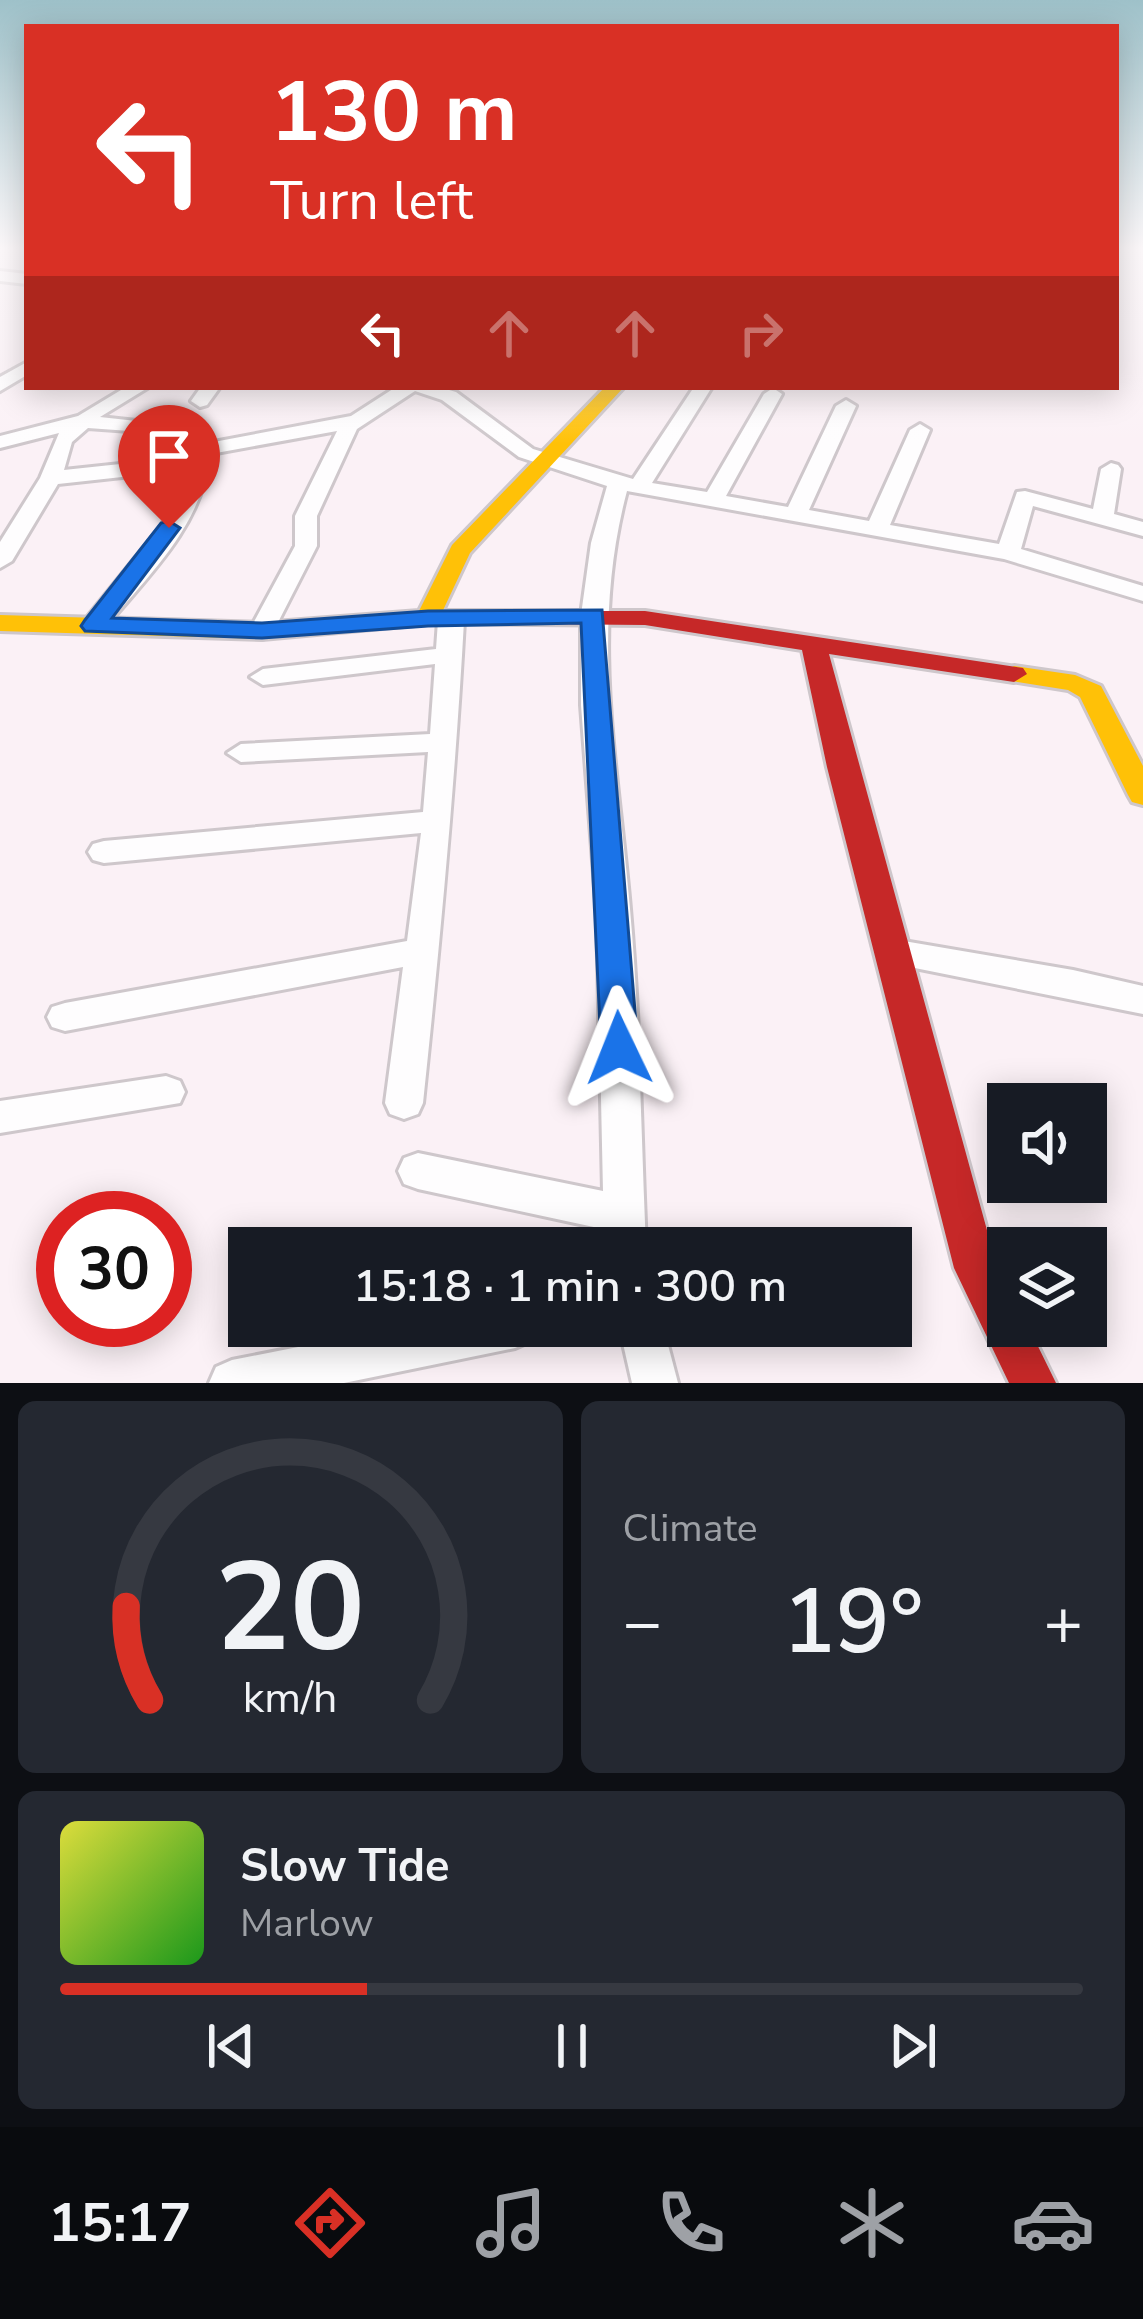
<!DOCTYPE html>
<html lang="en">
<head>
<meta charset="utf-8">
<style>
	:root { --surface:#171b24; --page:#242831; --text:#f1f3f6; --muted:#9ea1a6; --line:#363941; --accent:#d93025 }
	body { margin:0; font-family:"Nunito Sans",sans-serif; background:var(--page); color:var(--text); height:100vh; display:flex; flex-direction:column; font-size:45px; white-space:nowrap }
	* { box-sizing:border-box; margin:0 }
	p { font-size:39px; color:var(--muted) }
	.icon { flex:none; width:66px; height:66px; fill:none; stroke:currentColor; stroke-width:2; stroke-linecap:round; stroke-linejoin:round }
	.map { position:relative; height:1383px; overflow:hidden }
	.sheet { display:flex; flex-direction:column; gap:18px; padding:18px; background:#0d0f14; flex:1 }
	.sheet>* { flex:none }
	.hud { position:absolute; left:24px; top:24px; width:1095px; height:366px; border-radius:0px; box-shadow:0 6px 30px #0003; background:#d93025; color:#fff; overflow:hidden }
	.fabs { position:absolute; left:987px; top:1083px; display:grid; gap:24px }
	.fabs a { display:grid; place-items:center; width:120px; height:120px; border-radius:0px; background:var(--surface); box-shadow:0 6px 30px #0003; font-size:60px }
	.speed { position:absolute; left:36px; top:1191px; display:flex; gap:24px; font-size:60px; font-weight:700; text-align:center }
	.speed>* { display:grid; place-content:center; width:156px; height:156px; border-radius:50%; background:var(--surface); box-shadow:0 6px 30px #0003; line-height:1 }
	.speed .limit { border:18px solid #d22; background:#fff; color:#111 }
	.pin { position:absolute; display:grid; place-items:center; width:102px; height:102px; color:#fff; margin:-123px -51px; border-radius:50% 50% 50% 0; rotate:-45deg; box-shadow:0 0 12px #0007 }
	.pin .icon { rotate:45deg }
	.me { position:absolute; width:132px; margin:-66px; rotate:358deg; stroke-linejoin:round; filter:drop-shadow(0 0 9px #0008) }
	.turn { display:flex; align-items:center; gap:42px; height:252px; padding:0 48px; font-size:54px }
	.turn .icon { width:156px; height:156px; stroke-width:2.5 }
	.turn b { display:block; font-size:84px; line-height:102px }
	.lanes { display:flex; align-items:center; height:114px; padding:0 48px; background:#0003; justify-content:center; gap:60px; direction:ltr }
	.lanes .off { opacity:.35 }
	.big { font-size:90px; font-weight:600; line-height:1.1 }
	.sheet .tile { flex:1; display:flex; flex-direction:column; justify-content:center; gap:18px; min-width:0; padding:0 42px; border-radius:18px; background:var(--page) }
	.sheet .dial { align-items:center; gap:0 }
	.dial svg { height:312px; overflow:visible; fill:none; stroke:var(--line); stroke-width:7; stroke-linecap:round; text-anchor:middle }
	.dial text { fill:var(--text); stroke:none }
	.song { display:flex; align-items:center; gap:36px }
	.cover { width:144px; height:144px; border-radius:18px; background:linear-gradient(135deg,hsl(60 70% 55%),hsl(120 70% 35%)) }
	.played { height:12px; border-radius:6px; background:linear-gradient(90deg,var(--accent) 30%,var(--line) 30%) }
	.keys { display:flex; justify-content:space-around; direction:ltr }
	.heat { display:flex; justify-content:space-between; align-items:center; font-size:66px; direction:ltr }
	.sheet .tiles { flex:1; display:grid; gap:18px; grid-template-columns:1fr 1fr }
	.tile:last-child { grid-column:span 2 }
	.trip { position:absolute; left:228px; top:1227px; width:684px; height:120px; border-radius:0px; background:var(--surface); box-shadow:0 6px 30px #0003; font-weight:600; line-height:120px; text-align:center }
	.dock { display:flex; height:192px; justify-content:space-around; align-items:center; background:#090b0e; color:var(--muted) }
	.dock .icon { width:84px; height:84px }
	.dock .selected { color:var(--accent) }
	.dock b { font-size:54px; color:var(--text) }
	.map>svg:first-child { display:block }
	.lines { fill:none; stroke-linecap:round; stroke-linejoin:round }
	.street-casing { stroke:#cec7cb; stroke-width:6 }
	.slow-casing { stroke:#cec7cb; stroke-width:6 }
	.jam-casing { stroke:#cec7cb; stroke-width:6 }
	.street { fill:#fefdfe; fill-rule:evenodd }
	.slow { fill:#ffc107; fill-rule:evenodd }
	.jam { fill:#c62828; fill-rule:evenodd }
	.route { fill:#1a73e8; stroke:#114b97; stroke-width:3 }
</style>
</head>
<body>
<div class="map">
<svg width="1143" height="1383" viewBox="0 0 1143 1383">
	<rect width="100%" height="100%" fill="#fbf1f6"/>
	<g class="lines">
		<defs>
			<g id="street">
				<polygon points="0,271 27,274 27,284 0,281"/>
				<polygon points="27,362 27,375 0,391 0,377"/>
				<path d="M126,387h23l-49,30 64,7 10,6 -3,4 -83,-6 -16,14 -8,28 122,-13 17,-13 148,-28 45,-29h43l17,5 77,57 100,30 61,-92h18l-60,96 55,9 57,-98 9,-6 9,6 -56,102 62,11 48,-101 10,-6 10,6 -47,104 60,11 41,-91 10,-6 10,6 -40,95 109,19 18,-52 8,-1 68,18 8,-40 10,-6 7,2 3,4 -7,45 29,8v14l-110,-30 -12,43 122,37v15l-139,-42 -377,-68c-38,142 -9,275 3,418 10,112 11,226 16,339h-42l-1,-19 -185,-40 -14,-5 -6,-13 6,-13 14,-5 185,38 -6,-278 -16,-208v-90l10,-72 16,-57 -88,-29 -77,-57 -27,-9 -58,38 -40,87v30l-46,90 -9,3 -13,-8 46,-85v-30l42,-85 -121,22 -8,7c-6,67 -65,121 -105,170l-9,3 -13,-8 81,-100 24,-55 -128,14 -46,77 -12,7v-26l40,-64 19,-45 -59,15v-12l78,-20z"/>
				<polygon points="201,387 220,387 207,405 200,407 191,401"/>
				<path d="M451,613l13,8c-9,163 -24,321 -41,482l-5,11 -14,5 -14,-5 -5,-11 18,-136 -338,64 -13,-4 -5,-10 5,-10 13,-4 342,-62 14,-108 -317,30 -11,-3 -5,-8 5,-8 11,-3 319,-29 5,-60 -187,10 -14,-9 14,-9 189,-10 5,-70 -172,21 -13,-8 13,-8 173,-20 2,-28z"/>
				<polygon points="892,939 1073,970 1143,986 1143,1014 880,961 875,952 880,943"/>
				<polygon points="166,1076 180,1081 185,1092 180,1103 0,1133 0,1101"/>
				<polygon points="404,1326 537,1326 531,1341 515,1348 344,1383 209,1383 216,1367 232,1360"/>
				<polygon points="619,1326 663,1326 678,1383 632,1383"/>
			</g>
			<g id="slow">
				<polygon points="605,387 624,387 470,553 437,623 262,639 0,631 0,615 262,623 419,611 452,545"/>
				<polygon points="1014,666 1075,675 1101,686 1143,766 1143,805 1132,802 1128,795 1080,697 1068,690 1005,680 1001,674"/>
			</g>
			<polygon id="jam" points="428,611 645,611 1023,668 1027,674 1014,682 829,654 996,1263 1008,1286 1008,1326 1028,1326 1056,1383 1009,1383 954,1268 827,767 802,650 645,625 419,623 416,618"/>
		</defs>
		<use href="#street" class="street-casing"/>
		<use href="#slow" class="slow-casing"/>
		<use href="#jam" class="jam-casing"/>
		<use href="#street" class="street"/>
		<use href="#slow" class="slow"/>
		<use href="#jam" class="jam"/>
	</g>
	<linearGradient id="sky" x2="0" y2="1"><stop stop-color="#9ec1c9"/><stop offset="0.56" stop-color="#fdf9fb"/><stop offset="1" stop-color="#fdf9fb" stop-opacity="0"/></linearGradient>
	<rect width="1143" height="444" fill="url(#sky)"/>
	<polygon class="route" points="169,521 180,528 112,618 262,623 428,611 602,610 638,1048 632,1059 619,1063 606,1059 601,1048 581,623 428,626 262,638 85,631 81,626 85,620 161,523"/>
</svg>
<div class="fabs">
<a><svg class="icon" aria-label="sound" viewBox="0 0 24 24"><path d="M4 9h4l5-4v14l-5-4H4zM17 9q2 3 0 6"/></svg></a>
<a><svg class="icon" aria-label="layers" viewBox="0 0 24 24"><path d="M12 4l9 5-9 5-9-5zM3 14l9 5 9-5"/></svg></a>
</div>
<div class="speed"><div class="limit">30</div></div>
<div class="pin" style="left:169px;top:528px;background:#d93025"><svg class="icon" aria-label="arrive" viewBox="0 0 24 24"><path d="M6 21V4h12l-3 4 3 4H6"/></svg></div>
<svg class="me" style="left:619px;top:1048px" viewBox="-20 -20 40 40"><path d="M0-17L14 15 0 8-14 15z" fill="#1a73e8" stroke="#fff" stroke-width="4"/></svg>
<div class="trip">15:18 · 1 min · 300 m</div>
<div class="hud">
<div class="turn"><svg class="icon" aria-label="left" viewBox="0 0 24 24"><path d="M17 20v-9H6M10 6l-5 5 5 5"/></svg><div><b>130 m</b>Turn left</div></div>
<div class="lanes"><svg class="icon" aria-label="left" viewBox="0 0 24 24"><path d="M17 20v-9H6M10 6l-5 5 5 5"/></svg><svg class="icon off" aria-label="ahead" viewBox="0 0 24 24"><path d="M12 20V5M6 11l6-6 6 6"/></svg><svg class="icon off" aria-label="ahead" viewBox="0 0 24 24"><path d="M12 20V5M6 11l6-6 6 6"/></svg><svg class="icon off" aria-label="right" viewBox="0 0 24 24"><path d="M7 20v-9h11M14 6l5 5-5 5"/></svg></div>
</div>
</div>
<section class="sheet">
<div class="tiles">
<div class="tile dial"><svg viewBox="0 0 100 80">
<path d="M14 69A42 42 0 1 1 86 69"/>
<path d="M14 69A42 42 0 0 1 8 45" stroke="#d93025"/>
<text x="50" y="56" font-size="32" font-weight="700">20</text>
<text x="50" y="72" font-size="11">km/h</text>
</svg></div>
<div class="tile"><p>Climate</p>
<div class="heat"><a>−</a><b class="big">19°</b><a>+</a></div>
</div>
<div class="tile">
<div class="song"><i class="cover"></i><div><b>Slow Tide</b><p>Marlow</p></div></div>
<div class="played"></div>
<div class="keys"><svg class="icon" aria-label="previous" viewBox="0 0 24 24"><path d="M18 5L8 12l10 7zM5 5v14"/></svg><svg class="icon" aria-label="pause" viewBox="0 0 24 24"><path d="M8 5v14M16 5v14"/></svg><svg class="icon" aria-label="next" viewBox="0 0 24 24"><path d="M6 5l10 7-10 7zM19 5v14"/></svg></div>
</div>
</div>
</section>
<nav class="dock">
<b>15:17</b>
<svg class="icon selected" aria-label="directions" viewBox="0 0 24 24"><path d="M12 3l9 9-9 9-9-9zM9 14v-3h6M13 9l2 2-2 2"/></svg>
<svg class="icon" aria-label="music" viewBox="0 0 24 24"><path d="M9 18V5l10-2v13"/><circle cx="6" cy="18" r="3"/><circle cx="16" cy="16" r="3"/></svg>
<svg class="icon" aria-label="phone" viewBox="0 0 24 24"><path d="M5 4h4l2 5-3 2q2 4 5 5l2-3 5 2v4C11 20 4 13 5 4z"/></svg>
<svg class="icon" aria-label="climate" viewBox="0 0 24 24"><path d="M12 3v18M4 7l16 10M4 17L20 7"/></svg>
<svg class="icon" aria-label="car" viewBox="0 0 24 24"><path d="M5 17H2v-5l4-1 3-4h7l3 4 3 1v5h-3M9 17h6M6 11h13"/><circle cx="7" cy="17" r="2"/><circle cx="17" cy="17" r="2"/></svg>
</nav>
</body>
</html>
